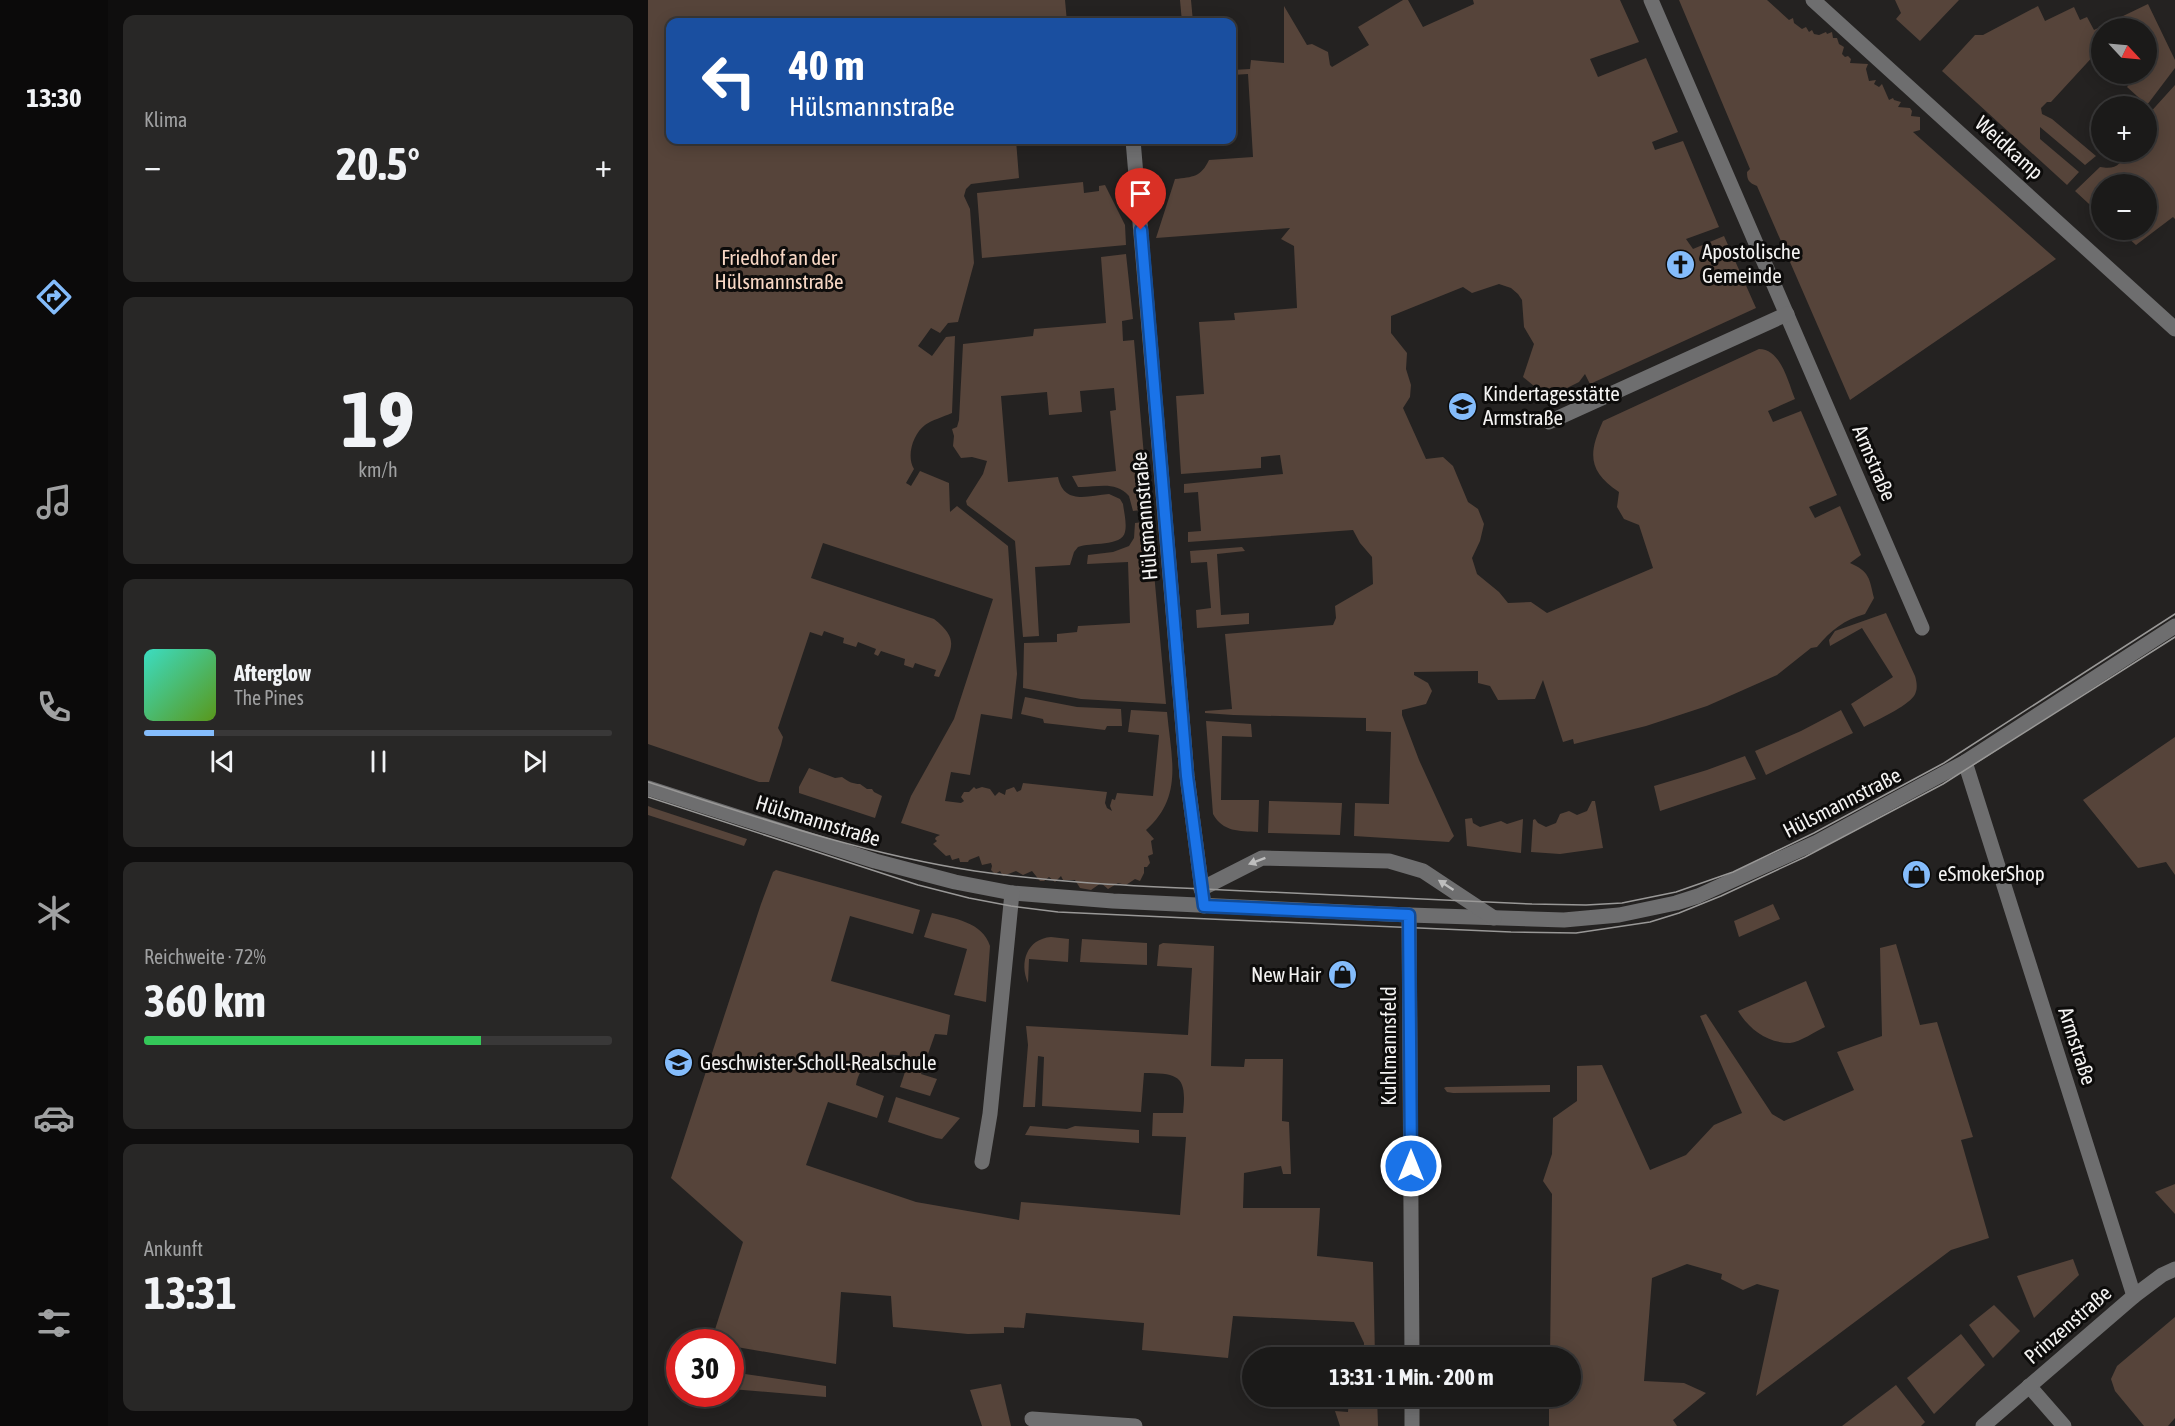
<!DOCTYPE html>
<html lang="de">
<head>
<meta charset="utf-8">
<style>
	:root { --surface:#1b1a19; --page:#282726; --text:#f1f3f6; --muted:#a0a1a2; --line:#393838; --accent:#84bcfb }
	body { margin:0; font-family:"Asap Condensed",sans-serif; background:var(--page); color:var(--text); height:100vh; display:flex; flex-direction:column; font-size:22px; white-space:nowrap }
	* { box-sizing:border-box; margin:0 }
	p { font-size:20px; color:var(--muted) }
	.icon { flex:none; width:33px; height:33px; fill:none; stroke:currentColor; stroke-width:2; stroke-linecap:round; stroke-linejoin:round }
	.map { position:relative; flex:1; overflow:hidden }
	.drawer { display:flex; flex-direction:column; gap:15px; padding:15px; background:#0f0e0e; width:540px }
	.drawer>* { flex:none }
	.hud { position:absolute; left:18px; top:18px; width:570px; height:126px; border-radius:12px; box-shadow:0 3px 15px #0003,0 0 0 2px var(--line); background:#1a4fa0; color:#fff; overflow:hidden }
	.needle { width:39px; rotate:116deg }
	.tools { position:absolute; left:1443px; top:18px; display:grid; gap:12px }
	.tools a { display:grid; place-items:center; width:66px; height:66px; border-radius:50%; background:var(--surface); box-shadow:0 3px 15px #0003,0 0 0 2px var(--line); font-size:30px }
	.speed { position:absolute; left:18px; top:1329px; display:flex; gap:12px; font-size:30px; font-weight:700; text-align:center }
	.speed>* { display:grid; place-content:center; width:78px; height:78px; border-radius:50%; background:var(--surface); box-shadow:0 3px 15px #0003,0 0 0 2px var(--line); line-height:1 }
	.speed .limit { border:9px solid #d22; background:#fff; color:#111 }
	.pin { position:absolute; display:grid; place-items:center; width:51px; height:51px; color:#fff; margin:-62px -26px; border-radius:50% 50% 50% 0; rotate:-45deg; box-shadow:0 0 6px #0007 }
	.pin .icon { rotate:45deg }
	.me { position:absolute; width:66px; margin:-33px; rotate:0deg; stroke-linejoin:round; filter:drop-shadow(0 0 4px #0008) }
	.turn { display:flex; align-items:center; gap:21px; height:126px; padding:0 24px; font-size:27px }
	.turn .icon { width:78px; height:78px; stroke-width:2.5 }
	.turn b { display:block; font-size:42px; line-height:51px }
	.big { font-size:45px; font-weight:700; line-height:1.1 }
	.drawer .card { flex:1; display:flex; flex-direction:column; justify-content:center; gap:9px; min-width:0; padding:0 21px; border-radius:12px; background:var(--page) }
	.drawer .dial { align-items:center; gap:0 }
	.dial b { font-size:78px; line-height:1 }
	.song { display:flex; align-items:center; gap:18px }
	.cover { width:72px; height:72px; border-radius:9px; background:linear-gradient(135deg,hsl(170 70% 55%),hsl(90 70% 35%)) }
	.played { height:6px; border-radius:3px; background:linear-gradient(90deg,var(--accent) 15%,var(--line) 15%) }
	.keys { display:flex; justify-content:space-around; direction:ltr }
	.heat { display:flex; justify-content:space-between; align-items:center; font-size:33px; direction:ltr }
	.charge { height:9px; border-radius:4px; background:linear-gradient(90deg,#34c759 72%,var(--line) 0) }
	.trip { position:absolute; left:594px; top:1347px; width:339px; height:60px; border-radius:30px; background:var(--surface); box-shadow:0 3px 15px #0003,0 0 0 2px var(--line); font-weight:700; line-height:60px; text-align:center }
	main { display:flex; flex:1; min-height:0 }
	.tabs { display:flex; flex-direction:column; width:108px; justify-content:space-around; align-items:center; background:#0b0a0a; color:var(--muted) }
	.tabs .icon { width:42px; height:42px }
	.tabs .current { color:var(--accent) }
	.tabs b { font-size:27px; color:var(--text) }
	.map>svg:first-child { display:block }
	.green { fill:#56443a }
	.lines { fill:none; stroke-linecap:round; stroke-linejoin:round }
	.street { stroke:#6e6e6f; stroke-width:15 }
	.tram { stroke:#999897; stroke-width:1.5 }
	.oneway { fill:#bebebe }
	.route-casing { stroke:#114b97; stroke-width:15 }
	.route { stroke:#1a73e8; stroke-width:10 }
	.labels { text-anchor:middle; stroke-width:6; stroke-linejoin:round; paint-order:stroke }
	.street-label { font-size:21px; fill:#f4f3f2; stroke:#0d0c0b }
	.poi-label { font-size:21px; fill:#f4f3f2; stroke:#0d0c0b; text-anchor:start }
	.park-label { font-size:21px; fill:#f8d7c4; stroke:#0d0c0b }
</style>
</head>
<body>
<main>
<nav class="tabs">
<b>13:30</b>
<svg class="icon current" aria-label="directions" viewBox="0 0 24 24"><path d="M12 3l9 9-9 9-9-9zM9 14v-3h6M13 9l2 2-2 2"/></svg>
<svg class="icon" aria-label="music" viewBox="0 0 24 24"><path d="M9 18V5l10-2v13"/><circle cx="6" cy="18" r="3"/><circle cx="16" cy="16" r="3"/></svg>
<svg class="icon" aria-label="phone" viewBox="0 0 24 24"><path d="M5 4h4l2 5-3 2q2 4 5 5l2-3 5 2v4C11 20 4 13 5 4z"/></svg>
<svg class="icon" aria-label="climate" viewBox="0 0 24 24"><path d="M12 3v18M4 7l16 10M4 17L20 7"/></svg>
<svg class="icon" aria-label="car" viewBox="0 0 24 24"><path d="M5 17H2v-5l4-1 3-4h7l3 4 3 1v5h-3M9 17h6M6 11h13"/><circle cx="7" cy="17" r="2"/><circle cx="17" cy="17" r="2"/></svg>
<svg class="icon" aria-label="filters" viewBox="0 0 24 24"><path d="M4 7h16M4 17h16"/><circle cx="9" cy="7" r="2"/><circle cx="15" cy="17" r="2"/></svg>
</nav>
<section class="drawer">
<div class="card"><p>Klima</p>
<div class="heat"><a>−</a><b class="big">20.5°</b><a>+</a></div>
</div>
<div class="card dial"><b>19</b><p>km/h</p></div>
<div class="card">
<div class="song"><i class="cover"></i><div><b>Afterglow</b><p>The Pines</p></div></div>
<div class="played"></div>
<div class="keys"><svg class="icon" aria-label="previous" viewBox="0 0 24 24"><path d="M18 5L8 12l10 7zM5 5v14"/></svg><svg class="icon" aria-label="pause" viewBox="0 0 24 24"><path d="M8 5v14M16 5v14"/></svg><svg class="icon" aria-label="next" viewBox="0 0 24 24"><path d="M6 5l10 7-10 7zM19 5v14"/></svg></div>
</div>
<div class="card"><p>Reichweite · 72%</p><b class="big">360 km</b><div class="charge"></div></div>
<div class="card"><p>Ankunft</p><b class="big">13:31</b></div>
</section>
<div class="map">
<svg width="1527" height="1426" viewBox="0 0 1527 1426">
	<rect width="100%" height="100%" fill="#242221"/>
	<g class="green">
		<path d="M0,0h417l2,22h-397v118h346l3,38 -48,6 -5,5 -2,7 6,13 4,54 -16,59 -10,1 -8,10 -9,-5 -13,18 14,10 14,-19 9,-1 -3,77c-9,4 -20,7 -27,12 -12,9 -19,31 -11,44l-8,14 5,3 9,-15 29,12 1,29 7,-6 51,40 9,128 -5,45 -31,-5 -11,61 -19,-3 -6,29 16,2 3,-2 -3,-4 3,-5h5l5,-5 2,2 6,-2 8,2 5,7 4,-4 6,3 1,-5 8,-3 3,5 4,-2 2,-7 84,9 -2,11 2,5 5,3 -2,-5 2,-7 3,1 2,-7 36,3 6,-61 -31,-3 3,-22 36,2c4,45 17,85 -21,118l8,9 -3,2 2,13 -5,2 2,7 -3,4h-3v6l-4,8 -5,-2 -9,6 -8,-2 -10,6 -7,-6 -10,7 -11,-2 -5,-8h-12l-2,-4 -6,6 -6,-5 -5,4h-4l-8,-10 -9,4 -7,-4 -13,5 -3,-5 -5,3 -4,-4 1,-4 -1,-3 -9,2 -3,-9 -10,4 -1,2h-8l-1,-4 -7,2 -2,-5 -4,1 -13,-12 4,-3 -2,-2 1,-2 4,-2 -39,-12 10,-27 43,-77 39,-120 -170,-56 -12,35 123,41c27,21 17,30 5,58l-5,-1 2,-6 -21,-7 -2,5 -9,-3 1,-6 -24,-8 -3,5 -4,-2 2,-5 -18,-7 -2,5 -13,-4 1,-5 -20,-7 -2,5 -12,-4 -32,96 5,9 -2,8 -12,37h-10l-111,-38z"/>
		<polygon points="532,0 543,0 545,22 534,22"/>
		<path d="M755,0h5l15,27 51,-23 -1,-4h147l19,42 -49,17 8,18 48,-19 32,74 -26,10 3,8 28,-9 36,86 -33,12 7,10 31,-13 32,72 -166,76 -5,-10 -6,8 -24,12 -21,-8 -11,-9 11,-33 -10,-17 -2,-27 -4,-6 -7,-6 -12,-4 -27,9 -9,-6 -72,29v17l16,20 -1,16 5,16 -1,12 -7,11 23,51 17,-2 10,9 15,36 10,7 6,15 -4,17 -8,17 5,16 22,18 9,11 23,-1 16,11 106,-45 -14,-43 -15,-6 -7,-12 2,-15c-31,-21 -31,-38 -16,-71l156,-72c22,0 29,33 36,50l-27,12 5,11 28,-11 36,84 -28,12 6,11 25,-12 21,49 -11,8c20,9 19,15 24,35l-9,16c-21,6 -34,16 -48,33l-6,1 -34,27 -70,31 -61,20 -72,18 -1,-5 -10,3 -20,-62 -8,19 -37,1 -8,-14 -12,-3v-12l-64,1v3l14,8 4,8 -6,13 -24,6v5l17,45 33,72 2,4 -5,6 -95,-6 1,-33 34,1 2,-72 -25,-1v-13l-133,-3 -28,-2v-2l27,-2 -7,-75 108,-9 3,-7 -1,-12 38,-22 -1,-27 -12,-14 -7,-13 -165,12v-10l13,-1 -3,-39 -14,1v-9l99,-10 -3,-19 -19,2v11l-80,6 -5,-78 28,-2 -5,-72 36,-2 -1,-7 63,-5 -3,-62 -13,-7 9,-11 -134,10 19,-59c18,-2 26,-2 34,-19l44,-3 -5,-83 -16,1v-5l18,-1 1,-9 33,3v-57l23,39 5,-1 16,8 2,13 2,2 37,-22 -11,-18z"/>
		<path d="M1031,0h88l22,20 4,-2 1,5 8,6 4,-2 3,5 3,-2 2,4 5,1 7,-3 1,2 5,-2 1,6h4l2,6 5,3 -2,7 3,3 3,-1 3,3 -1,4 18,1 -2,5 3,12 7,-1 -2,4 5,3 3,-3 7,16 4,-2 1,2 7,2 -3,5 12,1 2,3 -1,5 9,1v13l-7,2 143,127 -206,141 -93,-214c-8,-3 -10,-6 -10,-14l3,-3z"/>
		<polygon points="1247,0 1311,0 1272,41 1248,19 1253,13"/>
		<polygon points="1500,4 1527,60 1527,68 1499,105 1479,87 1483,82 1474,74 1498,74 1498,28 1454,28 1453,55 1449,52 1403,102 1399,102 1393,108 1394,114 1404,119 1448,156 1437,165 1392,127 1392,139 1431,172 1419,185 1294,71 1327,35 1335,35 1390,6 1397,21 1426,7 1432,20 1439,17 1446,30"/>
		<path d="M1527,85v134l-2,-2 -37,28 -17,-15h27v-46h-44l-1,31 -26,-24 25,-24c17,3 19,-3 30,-15h16l1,-36z"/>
		<polygon points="435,182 436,193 451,191 451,186 457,185 477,225 478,245 334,258 329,193"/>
		<path d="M478,254l7,65 -11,2 1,20 11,-1 13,151 -6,1v18l-8,1 -4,-15c-15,-16 -32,-8 -51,-9l-6,-11 44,-5 -6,-60 6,-1 -2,-22 -34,3 2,21 -33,3 -2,-23 -46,4 7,86 50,-5c6,28 29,19 51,17l11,5 3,5c1,8 4,20 2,28 -3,15 -35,10 -47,15l-4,5 -4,13 -35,2 4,69 -16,1 -8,-96 -48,-36 -1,-4 17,-27 4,-13 -15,-4 -11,1 -8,-12 1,-10 -2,-7 5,-2 2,-7 4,-76 70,-8 1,-7 72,-6 -5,-66z"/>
		<polygon points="495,522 497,540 503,540 518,704 433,699 375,688 376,643 409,642 409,634 429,632 430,626 482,623 480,562 439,564 440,555 465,552 481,546 486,538 487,523"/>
		<polygon points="594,547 597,551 569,554 573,615 601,613 601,624 549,628 548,610 563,608 559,562 543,563 542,551"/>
		<path d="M1238,613l29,63c2,7 3,14 -1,20 -8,11 -37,24 -50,31l-13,-23 42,-27 -31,-49 -32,18 -1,-6 6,-9z"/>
		<polygon points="377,697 429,707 473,709 474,726 459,726 457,730 396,723 395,719 373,714"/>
		<polygon points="1193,710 1205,733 1118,775 1107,751 1153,731"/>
		<path d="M558,721l45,3 1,13 -30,-1 -1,64h38l-1,32c-19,-1 -35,0 -45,-18z"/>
		<polygon points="1527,737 1527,875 1518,862 1490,868 1435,800"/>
		<polygon points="1097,756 1108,779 1012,811 1006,786 1059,770"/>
		<path d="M161,768l26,10 7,-1c7,5 11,7 18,7l7,5h5l2,3 8,4 -7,22 -76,-25v-6z"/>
		<polygon points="621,801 694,803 692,835 620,833"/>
		<polygon points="944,801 947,801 955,848 912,854 883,852 885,820 887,819 890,823 898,827 908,823 912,814 921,811 929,815 939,811"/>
		<polygon points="0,806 5,808 99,839 96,846 0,815"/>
		<polygon points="824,818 825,823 832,827 853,821 859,824 875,819 873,853 819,846 817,819"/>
		<path d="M128,870l144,40 -7,24 -63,-18 -19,65 119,34 -3,20 -12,-1 -14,40 16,5 -7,17 -30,-9 10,-30c-26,-6 -48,-1 -54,28l28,11 -7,22 -49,-16 -22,63 110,37 103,18 2,-18 159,13 6,-78 -34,-1 1,-23h30c4,-36 -3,-40 -39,-40l-3,39 -99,-6 2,-49 -6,-1 -3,51h-12l5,-62 -2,-19 162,9 4,-67 -35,-2 2,-21 4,-2 51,3 -3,120 33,1 1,-8h38l-1,62 7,1 2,52h-8l-2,-8 -37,7 -1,35h77l-3,48 56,6 2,95h-11v-14l-10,-21 -121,-6 -5,42 -86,-8 2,-27 -118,-10 -2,15 -20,-1v6l-36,1 -75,-7 -2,-31 -50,-4 -5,72 -105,-18 -1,-4h-19l32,-100 -72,-64 90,-274 12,-32z"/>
		<polygon points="1125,904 1132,919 1091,937 1086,921"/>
		<path d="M284,913c21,5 51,9 58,33l-4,56 -32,-7 13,-46 -43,-12z"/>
		<path d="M403,937l18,2 -1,23 -39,-3 -1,24c-9,-21 -1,-44 23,-46z"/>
		<polygon points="434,939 499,943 499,965 432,962"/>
		<polygon points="1248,944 1272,1025 1289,1022 1325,1137 1313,1140 1341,1238 1303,1250 1108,1396 1131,1290 1109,1284 1095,1290 1073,1279 1074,1274 1039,1264 1004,1278 996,1381 1036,1383 1058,1393 1025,1420 1029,1426 901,1426 901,1397 922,1396 922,1358 902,1357 904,1194 895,1181 904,1154 905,1118 929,1101 929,1066 954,1065 1002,1170 1038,1155 1066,1125 1094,1113 1052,1016 1058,1014 1124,1114 1136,1121 1206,1090 1189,1052 1234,1036 1232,948"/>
		<path d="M1158,981l19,46c-9,4 -25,15 -35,16 -23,0 -41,-14 -52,-32z"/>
		<polygon points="902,1085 902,1092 805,1093 799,1092 796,1088 798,1087"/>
		<polygon points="248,1097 312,1118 294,1139 288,1138 240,1122"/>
		<polygon points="382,1126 419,1129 427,1126 491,1130 491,1143 377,1135"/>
		<polygon points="1527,1184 1527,1214 1507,1192"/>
		<polygon points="1425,1259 1431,1275 1386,1318 1369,1276"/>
		<polygon points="1346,1305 1372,1331 1345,1358 1321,1325"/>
		<polygon points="1527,1317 1527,1418 1520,1426 1496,1426 1467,1391 1463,1379 1469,1366"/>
		<polygon points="1313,1334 1337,1365 1286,1414 1259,1378"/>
		<polygon points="83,1372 178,1386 178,1397 83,1389"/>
		<polygon points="353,1384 363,1426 334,1426 322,1390"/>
		<polygon points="1248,1385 1277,1422 1273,1426 1194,1426"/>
		<polygon points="40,1394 68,1394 67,1406 49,1404 38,1400"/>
		<polygon points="701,1397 729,1397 730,1426 692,1426 687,1411 700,1412"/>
	</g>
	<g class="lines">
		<g class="street">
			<polyline points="1003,0 1274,628"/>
			<polyline points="1165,0 1527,329"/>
			<polyline points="485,140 539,776 556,906"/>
			<polyline points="901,422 1139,314"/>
			<polyline points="1317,762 1486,1296"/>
			<polyline points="0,788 227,861 307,882 364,893 465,901 761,915 916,920 971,915 1028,903 1050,896 1169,842 1317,762 1527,626"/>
			<polyline points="553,889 614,858 741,861 775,871 846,918"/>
			<polyline points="761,915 764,1358"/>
			<polyline points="334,1162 342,1114 364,893"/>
			<polyline points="1381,1386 1416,1426"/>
			<polyline points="764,1396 764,1426"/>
			<polyline points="384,1419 487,1426"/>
			<polyline points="1335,1426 1486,1296 1514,1275 1527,1269"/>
		</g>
		<g class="tram">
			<path d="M0,782c108,35 215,72 327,89 83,12 166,15 249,19 102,5 205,9 308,14l54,1 36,-2 54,-11 57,-20 81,-39 130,-70 231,-149"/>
			<polyline points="0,797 270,885 321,898 363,906 410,912 539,918 863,932 928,933 1002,922 1031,913 1073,896 1157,857 1295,784 1527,637"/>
		</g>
	</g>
	<defs><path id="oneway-solid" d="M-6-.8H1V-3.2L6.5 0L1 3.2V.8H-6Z" transform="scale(1.5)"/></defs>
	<g class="oneway">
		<use href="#oneway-solid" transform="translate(609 861) rotate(159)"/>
		<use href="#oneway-solid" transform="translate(798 885) rotate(-147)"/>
	</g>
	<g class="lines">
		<defs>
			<polyline id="route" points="493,230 539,776 556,906 761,915 763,1166"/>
		</defs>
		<use href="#route" class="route-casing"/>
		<use href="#route" class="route"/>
	</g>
	<defs>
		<symbol id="church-disc" viewBox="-11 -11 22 22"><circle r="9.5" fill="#84bcfb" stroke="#0d0c0b"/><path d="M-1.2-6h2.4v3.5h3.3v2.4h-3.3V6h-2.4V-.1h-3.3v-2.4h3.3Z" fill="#111"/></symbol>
		<symbol id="school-disc" viewBox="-11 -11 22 22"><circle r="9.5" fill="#84bcfb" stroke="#0d0c0b"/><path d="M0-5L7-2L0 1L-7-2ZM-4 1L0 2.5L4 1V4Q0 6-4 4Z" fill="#111"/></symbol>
		<symbol id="shop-disc" viewBox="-11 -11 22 22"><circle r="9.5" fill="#84bcfb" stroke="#0d0c0b"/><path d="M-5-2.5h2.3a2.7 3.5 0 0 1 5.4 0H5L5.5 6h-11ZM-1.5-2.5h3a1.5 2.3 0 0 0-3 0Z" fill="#111"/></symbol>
	</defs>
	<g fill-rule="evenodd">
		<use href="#church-disc" x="1016" y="248" width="33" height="33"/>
		<use href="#school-disc" x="798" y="390" width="33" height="33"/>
		<use href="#shop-disc" x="1252" y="858" width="33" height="33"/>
		<use href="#shop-disc" x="678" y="958" width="33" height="33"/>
		<use href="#school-disc" x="14" y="1046" width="33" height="33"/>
	</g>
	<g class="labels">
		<g class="street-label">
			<text transform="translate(1361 148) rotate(42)" y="7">Weidkamp</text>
			<text transform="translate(1226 463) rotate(67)" y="7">Armstraße</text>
			<text transform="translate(497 516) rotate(-95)" y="7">Hülsmannstraße</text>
			<text transform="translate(1194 803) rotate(-27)" y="7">Hülsmannstraße</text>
			<text transform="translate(170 821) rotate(17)" y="7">Hülsmannstraße</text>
			<text transform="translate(741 1046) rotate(-90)" y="7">Kuhlmannsfeld</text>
			<text transform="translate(1429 1046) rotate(72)" y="7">Armstraße</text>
			<text transform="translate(1420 1325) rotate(-41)" y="7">Prinzenstraße</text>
		</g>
		<g class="poi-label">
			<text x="1054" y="259">Apostolische<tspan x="1054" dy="24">Gemeinde</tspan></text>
			<text x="835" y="401">Kindertagesstätte<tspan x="835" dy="24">Armstraße</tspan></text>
			<text x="1290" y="881">eSmokerShop</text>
			<text x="673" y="982" text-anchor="end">New Hair</text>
			<text x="52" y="1070">Geschwister-Scholl-Realschule</text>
		</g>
		<g class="park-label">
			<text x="131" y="265">Friedhof an der<tspan x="131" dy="24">Hülsmannstraße</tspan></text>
		</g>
	</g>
</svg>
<div class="tools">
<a><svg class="needle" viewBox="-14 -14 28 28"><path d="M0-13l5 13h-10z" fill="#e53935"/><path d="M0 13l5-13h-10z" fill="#a0a1a2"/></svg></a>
<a>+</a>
<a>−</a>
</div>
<div class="speed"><div class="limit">30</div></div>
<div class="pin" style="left:493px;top:230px;background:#d93025"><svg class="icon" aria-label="arrive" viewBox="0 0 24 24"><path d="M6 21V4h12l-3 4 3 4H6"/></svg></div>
<svg class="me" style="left:763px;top:1166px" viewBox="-20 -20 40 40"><circle r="17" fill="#1a73e8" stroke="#fff" stroke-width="3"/><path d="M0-11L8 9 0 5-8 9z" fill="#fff"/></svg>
<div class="trip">13:31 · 1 Min. · 200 m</div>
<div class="hud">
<div class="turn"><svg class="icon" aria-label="left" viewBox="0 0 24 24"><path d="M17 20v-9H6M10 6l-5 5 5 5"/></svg><div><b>40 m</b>Hülsmannstraße</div></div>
</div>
</div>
</main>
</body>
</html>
